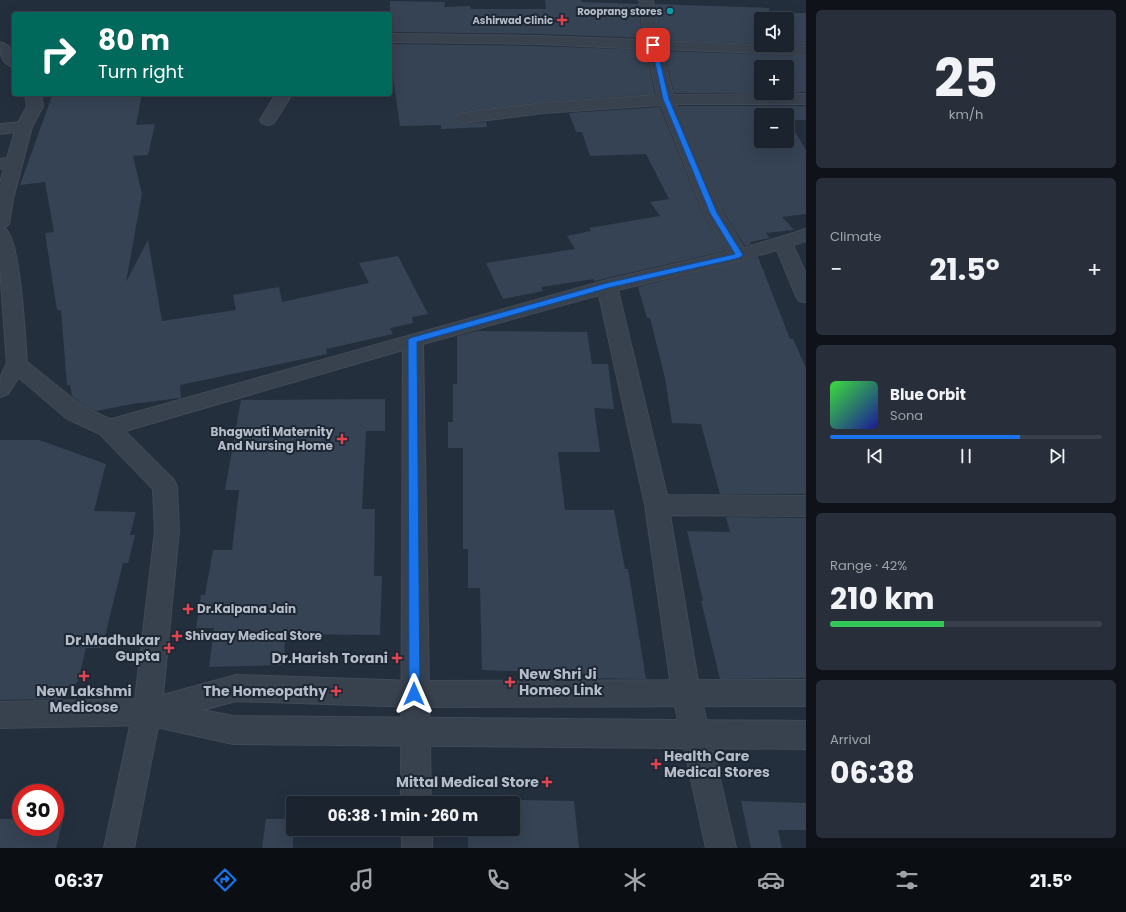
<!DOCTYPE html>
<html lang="en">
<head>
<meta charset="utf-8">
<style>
	:root { --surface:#1b232e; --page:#282f3a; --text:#f1f3f6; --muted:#a0a4aa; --line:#39404a; --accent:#1a73e8 }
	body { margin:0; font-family:Poppins,sans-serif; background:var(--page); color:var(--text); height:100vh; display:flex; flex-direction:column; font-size:15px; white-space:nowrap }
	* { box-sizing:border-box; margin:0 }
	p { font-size:13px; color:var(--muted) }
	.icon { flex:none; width:22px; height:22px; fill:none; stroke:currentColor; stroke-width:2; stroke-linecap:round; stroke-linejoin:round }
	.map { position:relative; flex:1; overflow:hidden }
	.side { display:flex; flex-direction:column; gap:10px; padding:10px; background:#0f1319; width:320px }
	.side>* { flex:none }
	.banner { position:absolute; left:12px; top:12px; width:380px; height:84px; border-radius:4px; box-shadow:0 4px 16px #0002,0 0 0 1px var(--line); background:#00695c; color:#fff; overflow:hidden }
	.tools { position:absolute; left:754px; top:12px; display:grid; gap:8px }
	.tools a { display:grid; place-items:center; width:40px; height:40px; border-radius:4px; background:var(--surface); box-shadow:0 4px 16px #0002,0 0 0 1px var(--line); font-size:20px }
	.speed { position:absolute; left:12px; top:784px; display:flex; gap:8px; font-size:20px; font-weight:700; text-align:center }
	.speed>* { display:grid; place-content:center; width:52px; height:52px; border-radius:50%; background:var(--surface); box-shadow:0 4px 16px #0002,0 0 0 1px var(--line); line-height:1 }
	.speed .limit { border:6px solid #d22; background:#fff; color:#111 }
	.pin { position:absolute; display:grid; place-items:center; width:34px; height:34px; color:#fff; margin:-17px; border-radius:8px; box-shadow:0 2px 6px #0006 }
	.me { position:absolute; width:44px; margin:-22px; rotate:0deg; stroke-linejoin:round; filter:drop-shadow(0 0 3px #0008) }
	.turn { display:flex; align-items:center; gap:14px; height:84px; padding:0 20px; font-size:18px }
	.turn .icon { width:52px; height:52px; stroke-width:2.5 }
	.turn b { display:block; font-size:28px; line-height:34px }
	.big { font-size:30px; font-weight:700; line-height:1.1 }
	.side .tile { flex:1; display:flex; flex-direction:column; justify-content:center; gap:6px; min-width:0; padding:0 14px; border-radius:6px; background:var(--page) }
	.side .dial { align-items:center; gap:0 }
	.dial b { font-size:52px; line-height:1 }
	.song { display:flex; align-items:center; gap:12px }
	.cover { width:48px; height:48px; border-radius:6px; background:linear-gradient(135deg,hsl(120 70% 55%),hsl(240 70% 35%)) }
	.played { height:4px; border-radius:2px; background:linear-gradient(90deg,var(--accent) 70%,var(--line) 70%) }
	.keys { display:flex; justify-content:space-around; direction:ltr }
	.heat { display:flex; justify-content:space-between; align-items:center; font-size:22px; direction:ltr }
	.charge { height:6px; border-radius:3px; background:linear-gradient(90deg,#34c759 42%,var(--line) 0) }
	.trip { position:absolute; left:286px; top:796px; width:234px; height:40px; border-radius:4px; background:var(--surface); box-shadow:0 4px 16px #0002,0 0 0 1px var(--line); font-weight:700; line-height:40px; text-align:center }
	.tab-bar { display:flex; height:64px; justify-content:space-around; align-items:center; background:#0b0e12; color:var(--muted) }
	.tab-bar .icon { width:28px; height:28px }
	.tab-bar .current { color:var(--accent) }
	.tab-bar b { font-size:18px; color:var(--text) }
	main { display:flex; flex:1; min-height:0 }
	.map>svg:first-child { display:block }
	.building { fill:#364354; fill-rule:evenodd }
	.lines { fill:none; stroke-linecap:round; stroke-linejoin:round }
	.minor-casing { stroke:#414a57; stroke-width:2 }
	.tertiary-casing { stroke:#414a57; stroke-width:2 }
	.minor { fill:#38414e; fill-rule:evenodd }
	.tertiary { fill:#38414e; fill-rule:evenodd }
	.route { fill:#1a73e8; stroke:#114b97 }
	.culture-dot { fill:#0f9aa8; stroke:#1d2633; stroke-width:1.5 }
	.health-dot { fill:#e0444e; stroke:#1d2633; stroke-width:1.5 }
	.labels { text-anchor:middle; stroke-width:4; stroke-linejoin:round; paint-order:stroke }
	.far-poi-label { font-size:10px; font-weight:bold; fill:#b4bcc9; stroke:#1d2633; text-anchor:end }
	.poi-label { font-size:12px; font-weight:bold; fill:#b4bcc9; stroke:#1d2633; text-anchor:start }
	.near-poi-label { font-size:14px; font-weight:bold; fill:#b4bcc9; stroke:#1d2633; text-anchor:end }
</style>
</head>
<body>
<main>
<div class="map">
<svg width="806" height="848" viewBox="0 0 806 848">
	<rect width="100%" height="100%" fill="#242f3e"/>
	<g class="building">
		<polygon points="545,0 581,0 582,2 638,4 643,38 539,34 390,32 390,1 445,2 444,7 470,6 471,9 546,9"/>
		<polygon points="655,4 769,8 770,13 806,13 806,46 787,45 787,19 761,19 761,44 660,40"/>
		<polygon points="390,44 539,46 646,50 655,94 543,102 463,112 457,114 454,117 456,122 463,124 486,122 487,127 441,129 441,125 400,126 390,56"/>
		<polygon points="663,51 806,56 806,92 787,93 787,67 761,67 761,93 674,93"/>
		<polygon points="107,94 142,94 136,125 155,124 148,155 133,156 142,194 126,282 148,240 162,321 236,310 233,295 279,287 282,302 369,283 359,263 398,256 428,314 412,317 413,323 390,328 393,334 326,349 327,354 180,385 181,398 180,398 132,404 96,411 83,405 72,396 70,385 67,385 61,310 57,310 45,233 54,232 45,182 20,185 52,96"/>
		<path d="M678,106h128v14h-18l18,30v64l-24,3 12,13 -28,3 4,5 -20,4 2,2 -7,2 -22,-34zM761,115h26v26h-26z"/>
		<polygon points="660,107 703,214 726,251 594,281 594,279 541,287 543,291 503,299 486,263 575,249 567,236 591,231 589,228 660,216 650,202 669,199 646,154 590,156 582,132 576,132 569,113"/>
		<polygon points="758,257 790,339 793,339 806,368 806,494 720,494 701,424 672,423 665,378 650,318 647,318 638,287"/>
		<polygon points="477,331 587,332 592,364 608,364 614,409 594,408 600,452 558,452 565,510 614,510 625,569 628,569 646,679 573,678 572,673 482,670 480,588 468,588 468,549 463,549 463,448 448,448 448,422 453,422 453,384 457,384 457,336"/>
		<polygon points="385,399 385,431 366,431 362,509 375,509 374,576 382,576 380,635 285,634 284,665 209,667 214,628 196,628 201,595 205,595 213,550 232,550 239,490 225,490 241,400"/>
		<polygon points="0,440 39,440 106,464 94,511 136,512 130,535 135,535 128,563 123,563 102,648 86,648 78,681 62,699 0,700"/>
		<polygon points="726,517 806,518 806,678 720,679 701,601 703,601 687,531 730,532"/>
		<polygon points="467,799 574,801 579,848 468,848 468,829 513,829 513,803 467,803"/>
		<polygon points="741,801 806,803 806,830 778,830 782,848 751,848"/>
		<polygon points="0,819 21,819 21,827 55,827 55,820 63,820 56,848 0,848"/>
		<polygon points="266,819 293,819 293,848 262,848"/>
	</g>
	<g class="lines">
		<defs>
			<g id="minor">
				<polygon points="639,0 653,0 659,41 806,47 806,55 661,49 673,95 806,94 806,104 676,104 722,213 744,248 806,229 806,241 793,245 806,274 806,302 799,301 796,296 777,250 739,261 618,290 667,495 806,496 806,516 670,515 700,693 736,848 706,848 672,693 645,505 599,295 423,344 431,803 401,803 403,350 108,436 100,434 97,428 100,422 108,420 607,280 728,252 704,213 661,105 543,113 463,123 457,121 455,118 457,115 463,113 543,103 657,95 647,49 539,44 390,42 390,34 539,36 645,40"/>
				<polygon points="276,94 292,94 274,123 268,125 262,123 260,120"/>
				<polygon points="24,122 30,124 32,127 30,130 0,134 0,124"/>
				<polygon points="15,157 21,158 23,162 21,166 0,169 0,159"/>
				<path d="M17,358l7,2 3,5 -19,29 -8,3c0,-17 0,-34 17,-39z"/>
				<polygon points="147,699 157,703 161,712 134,848 104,848 133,712 137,703"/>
				<rect x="402" y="829" width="30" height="19"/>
			</g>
			<g id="tertiary">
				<path d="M0,42c13,3 14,14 14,25 -13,-3 -14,-14 -14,-25z"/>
				<path d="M25,94h16l2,12 -11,21 -19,72 -4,25 -5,4c17,8 21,113 23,134l55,44 34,16 57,57 4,7 2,45 -16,164 73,-20 179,6 391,-1v26l-391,1 -179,-6 -33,9 30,6 573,5v28l-573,-5 -86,-19 -147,3v-26l135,-3 20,-168 -2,-42 -53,-55 -34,-16 -56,-48 -3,-5 -7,-97v-85l16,-56 11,-21z"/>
			</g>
		</defs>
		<use href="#minor" class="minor-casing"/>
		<use href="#tertiary" class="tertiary-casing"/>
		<use href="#minor" class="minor"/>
		<use href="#tertiary" class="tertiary"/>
	</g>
	<polygon class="route" points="651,44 656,45 669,99 717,213 743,255 739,258 608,288 417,342 420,694 419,698 414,699 410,698 409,694 408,340 410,338 607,283 735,254 710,213 663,99"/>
	<circle class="culture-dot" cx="670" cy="11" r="4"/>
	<g class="health-dot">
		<path d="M560 14h4v4h4v4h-4v4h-4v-4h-4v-4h4z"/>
		<path d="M340 433h4v4h4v4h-4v4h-4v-4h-4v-4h4z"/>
		<path d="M186 603h4v4h4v4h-4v4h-4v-4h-4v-4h4z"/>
		<path d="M175 630h4v4h4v4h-4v4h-4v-4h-4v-4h4z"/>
		<path d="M167 642h4v4h4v4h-4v4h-4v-4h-4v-4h4z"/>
		<path d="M395 652h4v4h4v4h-4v4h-4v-4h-4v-4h4z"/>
		<path d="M82 670h4v4h4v4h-4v4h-4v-4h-4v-4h4z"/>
		<path d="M508 676h4v4h4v4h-4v4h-4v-4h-4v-4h4z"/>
		<path d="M334 685h4v4h4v4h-4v4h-4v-4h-4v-4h4z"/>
		<path d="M654 758h4v4h4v4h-4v4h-4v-4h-4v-4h4z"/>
		<path d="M545 776h4v4h4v4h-4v4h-4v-4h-4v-4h4z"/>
	</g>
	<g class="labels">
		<g class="far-poi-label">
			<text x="662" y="15">Rooprang stores</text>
			<text x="553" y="24">Ashirwad Clinic</text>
		</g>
		<g class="poi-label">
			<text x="333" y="436" text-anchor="end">Bhagwati Maternity<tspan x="333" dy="14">And Nursing Home</tspan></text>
			<text x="197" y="613">Dr.Kalpana Jain</text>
			<text x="185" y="640">Shivaay Medical Store</text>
		</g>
		<g class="near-poi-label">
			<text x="160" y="645">Dr.Madhukar<tspan x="160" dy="16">Gupta</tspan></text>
			<text x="388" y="663">Dr.Harish Torani</text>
			<text x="519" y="679" text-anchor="start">New Shri Ji<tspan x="519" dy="16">Homeo Link</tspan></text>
			<text x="84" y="696" text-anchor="middle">New Lakshmi<tspan x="84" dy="16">Medicose</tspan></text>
			<text x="327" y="696">The Homeopathy</text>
			<text x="664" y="761" text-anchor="start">Health Care<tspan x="664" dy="16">Medical Stores</tspan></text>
			<text x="539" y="787">Mittal Medical Store</text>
		</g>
	</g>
</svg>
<div class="tools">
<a><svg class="icon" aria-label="sound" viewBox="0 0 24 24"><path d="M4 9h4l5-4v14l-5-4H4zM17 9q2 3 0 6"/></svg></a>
<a>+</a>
<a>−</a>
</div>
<div class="speed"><div class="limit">30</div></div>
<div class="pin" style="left:653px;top:45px;background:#d93025"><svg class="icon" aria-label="arrive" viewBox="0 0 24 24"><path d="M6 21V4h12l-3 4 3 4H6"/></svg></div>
<svg class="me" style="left:414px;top:694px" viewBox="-20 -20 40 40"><path d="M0-17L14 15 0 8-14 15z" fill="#1a73e8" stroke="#fff" stroke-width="4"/></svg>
<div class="trip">06:38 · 1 min · 260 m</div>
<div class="banner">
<div class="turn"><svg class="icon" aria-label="right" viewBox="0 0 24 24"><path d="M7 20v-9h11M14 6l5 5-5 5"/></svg><div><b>80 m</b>Turn right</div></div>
</div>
</div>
<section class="side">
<div class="tile dial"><b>25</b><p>km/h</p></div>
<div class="tile"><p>Climate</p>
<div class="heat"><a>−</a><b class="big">21.5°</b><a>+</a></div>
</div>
<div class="tile">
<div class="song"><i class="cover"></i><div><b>Blue Orbit</b><p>Sona</p></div></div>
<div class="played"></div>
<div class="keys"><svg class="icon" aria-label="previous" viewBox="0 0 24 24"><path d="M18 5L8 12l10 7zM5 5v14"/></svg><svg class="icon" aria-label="pause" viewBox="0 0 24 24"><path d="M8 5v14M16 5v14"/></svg><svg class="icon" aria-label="next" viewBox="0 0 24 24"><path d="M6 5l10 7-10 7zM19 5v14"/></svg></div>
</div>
<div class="tile"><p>Range · 42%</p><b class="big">210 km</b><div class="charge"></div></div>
<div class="tile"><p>Arrival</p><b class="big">06:38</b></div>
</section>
</main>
<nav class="tab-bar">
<b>06:37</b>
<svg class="icon current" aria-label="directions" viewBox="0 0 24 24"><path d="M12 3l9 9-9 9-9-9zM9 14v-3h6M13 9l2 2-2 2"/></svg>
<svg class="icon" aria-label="music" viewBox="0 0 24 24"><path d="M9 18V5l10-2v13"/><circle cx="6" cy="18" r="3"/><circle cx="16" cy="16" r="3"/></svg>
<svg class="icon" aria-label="phone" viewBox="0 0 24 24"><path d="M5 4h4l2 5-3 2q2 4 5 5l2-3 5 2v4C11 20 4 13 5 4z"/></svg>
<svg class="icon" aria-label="climate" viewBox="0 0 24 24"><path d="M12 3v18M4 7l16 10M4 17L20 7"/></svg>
<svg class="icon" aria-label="car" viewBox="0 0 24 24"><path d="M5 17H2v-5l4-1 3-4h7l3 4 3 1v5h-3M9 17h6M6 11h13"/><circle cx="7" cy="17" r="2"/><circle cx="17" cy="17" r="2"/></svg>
<svg class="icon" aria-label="filters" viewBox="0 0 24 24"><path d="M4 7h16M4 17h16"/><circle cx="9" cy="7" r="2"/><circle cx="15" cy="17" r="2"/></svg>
<b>21.5°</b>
</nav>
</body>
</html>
